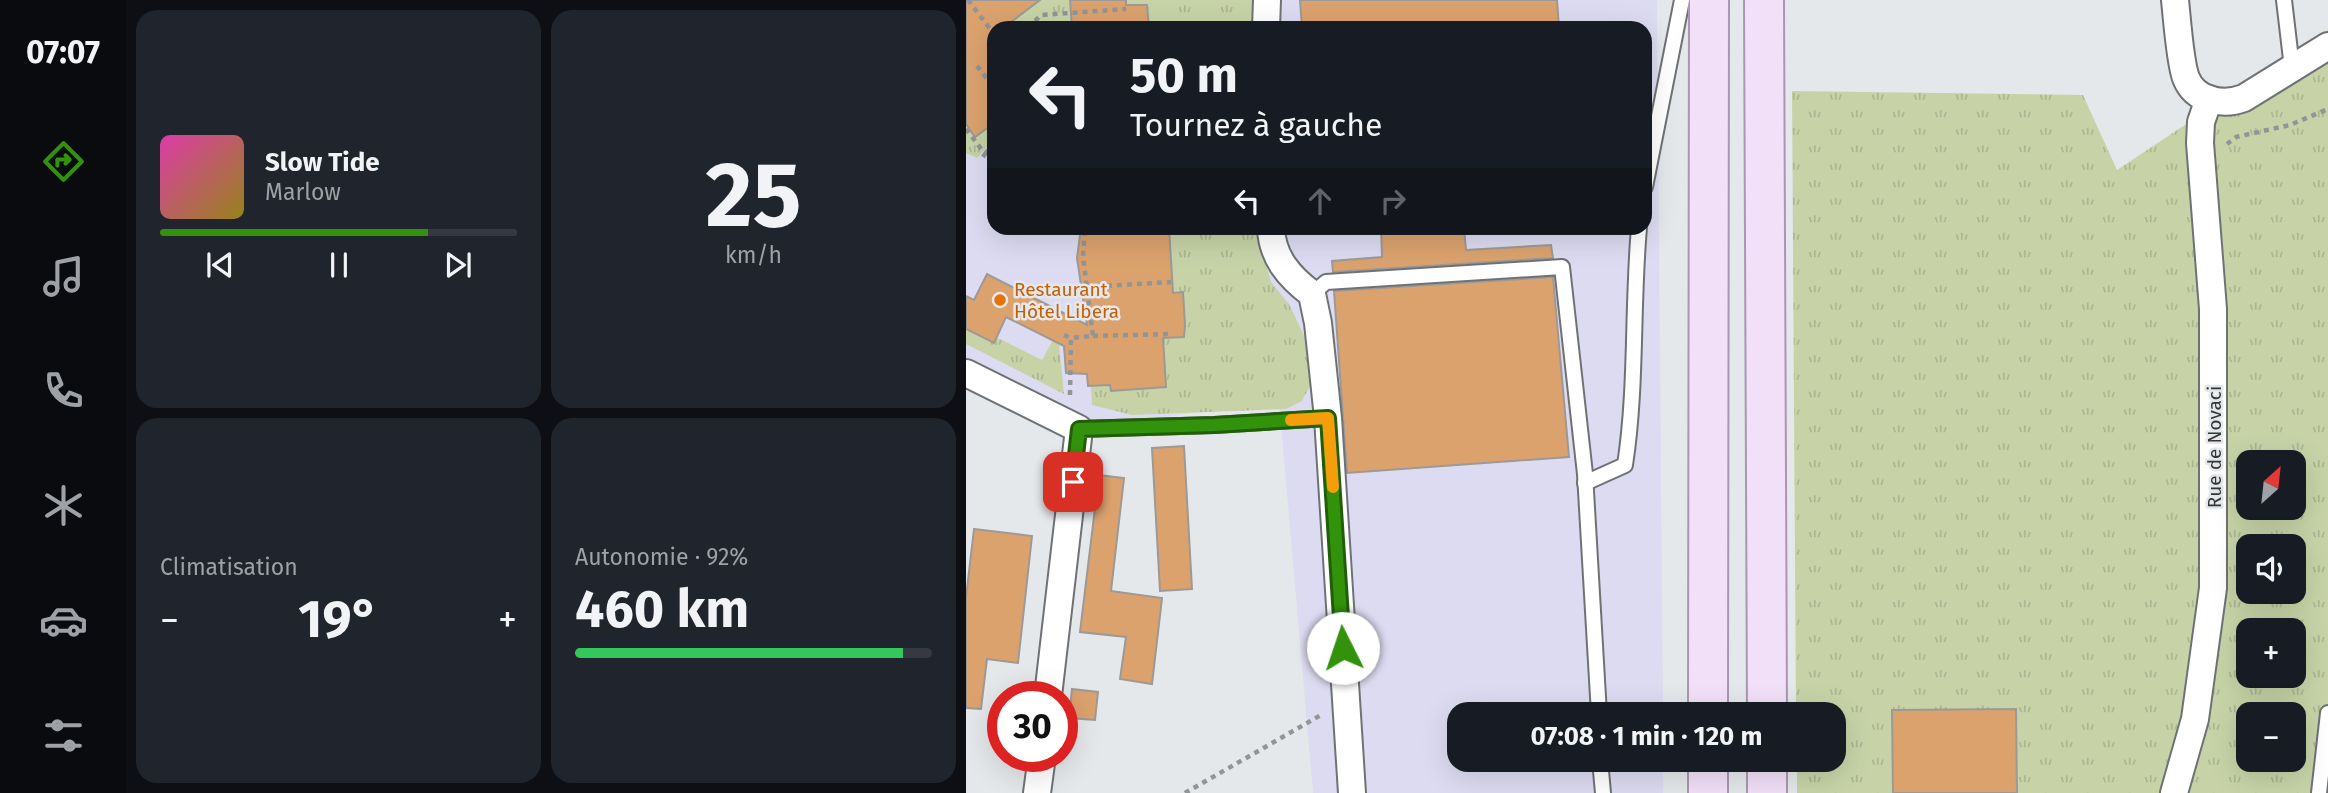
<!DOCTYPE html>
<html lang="fr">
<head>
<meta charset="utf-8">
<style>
	:root { --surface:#171b24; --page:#20242c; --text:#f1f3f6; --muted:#9ea1a6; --line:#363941; --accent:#33920b }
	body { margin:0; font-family:"Fira Sans",sans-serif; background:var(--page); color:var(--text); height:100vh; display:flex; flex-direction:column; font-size:26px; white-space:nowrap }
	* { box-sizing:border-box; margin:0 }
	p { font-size:23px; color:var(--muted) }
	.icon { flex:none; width:38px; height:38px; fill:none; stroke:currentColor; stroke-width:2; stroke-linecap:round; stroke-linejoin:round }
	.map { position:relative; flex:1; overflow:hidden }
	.panel { display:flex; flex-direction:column; gap:10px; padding:10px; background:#0d0f14; width:840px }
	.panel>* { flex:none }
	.banner { position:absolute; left:21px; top:21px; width:665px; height:214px; border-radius:21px; box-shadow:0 7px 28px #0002; background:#171b24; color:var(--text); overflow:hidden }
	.needle { width:46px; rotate:27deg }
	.tools { position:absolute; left:1270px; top:450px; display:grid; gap:14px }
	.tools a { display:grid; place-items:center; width:70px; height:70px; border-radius:14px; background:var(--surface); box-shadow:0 7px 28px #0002; font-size:35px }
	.speed { position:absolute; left:21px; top:681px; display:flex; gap:14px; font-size:35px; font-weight:700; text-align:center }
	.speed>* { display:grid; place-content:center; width:91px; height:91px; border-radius:50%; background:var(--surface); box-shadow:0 7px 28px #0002; line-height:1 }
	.speed .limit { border:10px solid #d22; background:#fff; color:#111 }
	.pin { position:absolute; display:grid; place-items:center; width:60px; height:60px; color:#fff; margin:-30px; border-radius:14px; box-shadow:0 4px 10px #0006 }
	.me { position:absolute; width:77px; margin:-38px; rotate:356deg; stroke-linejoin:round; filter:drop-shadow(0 0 5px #0008) }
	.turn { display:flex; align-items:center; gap:24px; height:147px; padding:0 28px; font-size:32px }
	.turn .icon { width:91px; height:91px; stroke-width:2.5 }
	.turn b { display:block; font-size:49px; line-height:60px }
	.lanes { display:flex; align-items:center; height:66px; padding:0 28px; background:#0003; justify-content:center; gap:35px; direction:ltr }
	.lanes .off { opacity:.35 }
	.big { font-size:52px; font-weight:700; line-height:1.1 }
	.panel .tile { flex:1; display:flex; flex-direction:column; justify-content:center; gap:10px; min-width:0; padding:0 24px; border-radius:21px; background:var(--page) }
	.panel .dial { align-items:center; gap:0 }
	.dial b { font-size:91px; line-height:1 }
	.song { display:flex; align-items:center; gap:21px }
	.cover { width:84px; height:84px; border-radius:10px; background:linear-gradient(135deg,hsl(320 70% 55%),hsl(50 70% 35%)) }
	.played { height:7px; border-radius:4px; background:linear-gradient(90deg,var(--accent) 75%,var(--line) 75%) }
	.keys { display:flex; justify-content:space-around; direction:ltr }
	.heat { display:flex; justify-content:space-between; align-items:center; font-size:38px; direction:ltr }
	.charge { height:10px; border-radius:5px; background:linear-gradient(90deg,#34c759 92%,var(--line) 0) }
	.panel .tiles { flex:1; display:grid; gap:10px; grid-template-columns:repeat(2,1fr) }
	.trip { position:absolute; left:481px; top:702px; width:399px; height:70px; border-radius:21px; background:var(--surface); box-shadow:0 7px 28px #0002; font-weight:700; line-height:70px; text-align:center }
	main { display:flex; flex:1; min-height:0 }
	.menu { display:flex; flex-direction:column; width:126px; justify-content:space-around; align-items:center; background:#090b0e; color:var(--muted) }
	.menu .icon { width:49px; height:49px }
	.menu .current { color:var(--accent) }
	.menu b { font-size:32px; color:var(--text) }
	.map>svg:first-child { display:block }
	.commercial { fill:#dddbf1; fill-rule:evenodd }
	.grass { fill:url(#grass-tufts); fill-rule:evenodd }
	.building { fill:#dba26e; stroke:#9c9996; stroke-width:2 }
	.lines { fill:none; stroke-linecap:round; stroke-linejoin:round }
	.service-casing { stroke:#6f7275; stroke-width:18 }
	.minor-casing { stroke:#6f7275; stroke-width:30 }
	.primary-casing { stroke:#aa96b2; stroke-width:42 }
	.path { stroke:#929496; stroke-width:4.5; stroke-dasharray:5 5; stroke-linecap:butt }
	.service { stroke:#fff; stroke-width:14 }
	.minor { stroke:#fff; stroke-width:26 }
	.primary { stroke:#f2dff8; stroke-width:38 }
	.route-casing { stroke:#215f07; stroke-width:18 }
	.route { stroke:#33920b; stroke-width:12 }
	.slow { stroke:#f59e0b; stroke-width:12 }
	.food-dot { fill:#e8710a; stroke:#e5e8eb; stroke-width:2.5 }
	.labels { text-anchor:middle; stroke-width:5; stroke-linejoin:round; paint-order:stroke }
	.food-label { font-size:19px; fill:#c56008; stroke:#e5e8eb; text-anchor:start }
	.street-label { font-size:19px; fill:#343536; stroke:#e5e8eb }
</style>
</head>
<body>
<main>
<nav class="menu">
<b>07:07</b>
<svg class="icon current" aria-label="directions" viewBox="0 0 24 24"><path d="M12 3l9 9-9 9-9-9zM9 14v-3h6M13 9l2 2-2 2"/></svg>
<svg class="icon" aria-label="music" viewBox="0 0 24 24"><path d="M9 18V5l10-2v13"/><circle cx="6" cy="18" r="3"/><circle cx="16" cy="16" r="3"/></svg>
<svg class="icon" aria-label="phone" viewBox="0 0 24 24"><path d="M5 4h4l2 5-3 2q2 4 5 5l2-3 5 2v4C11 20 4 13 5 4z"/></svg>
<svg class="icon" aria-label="climate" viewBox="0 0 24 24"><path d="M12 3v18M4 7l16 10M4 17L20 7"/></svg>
<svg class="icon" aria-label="car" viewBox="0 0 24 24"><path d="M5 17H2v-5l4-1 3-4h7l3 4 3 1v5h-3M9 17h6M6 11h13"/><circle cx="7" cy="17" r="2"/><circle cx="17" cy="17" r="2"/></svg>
<svg class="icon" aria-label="filters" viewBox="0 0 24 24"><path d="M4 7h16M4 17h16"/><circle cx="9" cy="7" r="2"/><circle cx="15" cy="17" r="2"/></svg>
</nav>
<section class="panel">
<div class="tiles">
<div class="tile">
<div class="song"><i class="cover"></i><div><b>Slow Tide</b><p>Marlow</p></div></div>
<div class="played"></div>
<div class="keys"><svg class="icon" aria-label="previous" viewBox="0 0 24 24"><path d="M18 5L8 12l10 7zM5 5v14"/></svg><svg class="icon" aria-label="pause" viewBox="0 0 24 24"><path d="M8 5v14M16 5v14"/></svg><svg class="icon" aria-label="next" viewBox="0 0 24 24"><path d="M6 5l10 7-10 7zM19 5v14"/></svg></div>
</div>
<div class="tile dial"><b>25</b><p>km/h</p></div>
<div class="tile"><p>Climatisation</p>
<div class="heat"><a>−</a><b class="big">19°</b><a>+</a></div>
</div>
<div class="tile"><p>Autonomie · 92%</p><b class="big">460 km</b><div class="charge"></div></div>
</div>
</section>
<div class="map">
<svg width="1362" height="793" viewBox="0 0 1362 793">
	<defs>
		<pattern id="grass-tufts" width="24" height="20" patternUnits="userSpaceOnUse" patternTransform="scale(1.75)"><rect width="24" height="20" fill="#c7d3a7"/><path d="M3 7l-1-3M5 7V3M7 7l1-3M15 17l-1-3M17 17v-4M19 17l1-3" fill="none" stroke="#acb690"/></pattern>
	</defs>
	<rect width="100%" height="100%" fill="#e5e8eb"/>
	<path class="commercial" d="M0,0h691l6,714h-203v46h203v33h-350l-34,-392 -200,28 -113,-71zM28,28h651v200h-651z"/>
	<g class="grass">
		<polygon points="0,0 288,0 286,28 28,28 28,140 11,158 0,153"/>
		<path d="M1362,30v763h-531v-33h37v-46h-38l-4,-623 291,4 34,75zM1283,462h45v46h-45zM1283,546h45v46h-45zM1283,630h45v46h-45zM1283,714h45v46h-45z"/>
		<polygon points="200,228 294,228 295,245 305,282 323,304 340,340 345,384 336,401 320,409 166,415 126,405 125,386 144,385 145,390 161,390 192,295 205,292"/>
		<polygon points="0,329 27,343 30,337 76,360 87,340 93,344 98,394 0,344"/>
	</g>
	<g class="building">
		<polygon points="0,0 74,0 37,28 28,28 28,123 9,137 0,124"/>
		<polygon points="104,0 160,0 160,5 181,5 183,28 106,28"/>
		<polygon points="334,0 591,0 593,28 336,28"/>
		<polygon points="115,228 203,228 207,293 217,292 219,325 218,337 197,338 200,387 145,391 144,385 122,386 121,374 100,373 98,346 40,317 28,343 0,329 0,296 8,300 21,274 121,325 111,258"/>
		<polygon points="415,228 498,228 500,250 585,245 587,258 367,272 366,261 416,257"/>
		<polygon points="587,277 603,457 381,473 368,291"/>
		<polygon points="218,446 226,589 194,591 186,448"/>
		<polygon points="133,475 158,478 145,591 196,598 186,684 154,679 160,637 114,632"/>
		<polygon points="8,529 66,536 52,663 21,659 15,709 0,708 0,597"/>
		<polygon points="106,689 132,692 129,720 103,718"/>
		<polygon points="1050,709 1051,793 927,793 926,710"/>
	</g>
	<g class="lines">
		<defs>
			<g id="service">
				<polyline points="1318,0 1326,68"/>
				<polyline points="679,187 716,0"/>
				<polyline points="346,294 360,282 596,267 619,474 633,714"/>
				<polyline points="113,429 249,425 362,418"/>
				<path d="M619,483l40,-18c12,-78 7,-159 14,-237"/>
				<polyline points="634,760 637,793"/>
				<polyline points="1353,793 1362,713"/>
			</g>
			<g id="minor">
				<path d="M1209,0c2,18 5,63 11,78 9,23 37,28 58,20l84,-52"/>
				<polyline points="300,28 301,0"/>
				<path d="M305,228c1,29 18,49 41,66l6,29 10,95 24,375"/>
				<polyline points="0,373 113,429 82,696"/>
				<polyline points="71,793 76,756"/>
				<polyline points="1208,793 1229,719 1247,588 1247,309 1234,143 1235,122 1243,99"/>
			</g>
			<g id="primary">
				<polyline points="798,0 801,714"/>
				<polyline points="742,714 743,0"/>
				<polyline points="801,760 801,793"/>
				<polyline points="742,793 742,760"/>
			</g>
		</defs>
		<use href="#service" class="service-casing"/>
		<use href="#minor" class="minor-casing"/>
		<use href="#primary" class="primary-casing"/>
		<g class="path">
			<polyline points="2,0 28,34"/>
			<polyline points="62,28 75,15 160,9"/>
			<polyline points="11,66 28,88"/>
			<polyline points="0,129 19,154 15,160"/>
			<polyline points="1261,144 1270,137 1324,125 1362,109"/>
			<polyline points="19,154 28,142"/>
			<polyline points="121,287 205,282"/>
			<polyline points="98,335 105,338"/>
			<polyline points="127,336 203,334"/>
			<polyline points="104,395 105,338 127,336 117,257 119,228"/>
			<polyline points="219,793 355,715"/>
		</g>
		<use href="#service" class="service"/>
		<use href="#minor" class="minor"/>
		<use href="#primary" class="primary"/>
	</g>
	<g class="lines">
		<defs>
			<polyline id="route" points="107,482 113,429 248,425 362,418 377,648"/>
		</defs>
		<use href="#route" class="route-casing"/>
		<use href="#route" class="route"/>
		<polyline class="slow" points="325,420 362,418 367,487"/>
	</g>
	<circle class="food-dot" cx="34" cy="300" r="7"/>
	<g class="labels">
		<g class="food-label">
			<text x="48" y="296">Restaurant<tspan x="48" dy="22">Hôtel Libera</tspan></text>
		</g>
		<g class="street-label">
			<text transform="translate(1248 447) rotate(-90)" y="7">Rue de Novaci</text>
		</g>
	</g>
</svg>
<div class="tools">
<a><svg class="needle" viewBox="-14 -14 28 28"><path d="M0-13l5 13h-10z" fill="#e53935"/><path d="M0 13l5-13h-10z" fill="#9ea1a6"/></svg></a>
<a><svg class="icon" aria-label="sound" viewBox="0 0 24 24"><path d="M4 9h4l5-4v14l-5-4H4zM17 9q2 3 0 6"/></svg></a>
<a>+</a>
<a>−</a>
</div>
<div class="speed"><div class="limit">30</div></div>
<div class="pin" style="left:107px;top:482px;background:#d93025"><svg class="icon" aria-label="arrive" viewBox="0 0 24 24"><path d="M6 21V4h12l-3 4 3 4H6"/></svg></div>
<svg class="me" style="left:377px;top:648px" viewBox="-20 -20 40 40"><circle r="19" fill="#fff"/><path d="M0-13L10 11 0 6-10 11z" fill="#33920b"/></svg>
<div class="trip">07:08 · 1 min · 120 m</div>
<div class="banner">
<div class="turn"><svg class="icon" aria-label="left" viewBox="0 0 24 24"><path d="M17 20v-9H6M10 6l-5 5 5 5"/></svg><div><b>50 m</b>Tournez à gauche</div></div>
<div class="lanes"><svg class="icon" aria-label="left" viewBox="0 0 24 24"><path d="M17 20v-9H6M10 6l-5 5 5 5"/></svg><svg class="icon off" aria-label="ahead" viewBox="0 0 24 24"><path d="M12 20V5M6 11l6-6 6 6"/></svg><svg class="icon off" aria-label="right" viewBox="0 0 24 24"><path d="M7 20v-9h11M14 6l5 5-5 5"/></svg></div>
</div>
</div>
</main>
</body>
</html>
